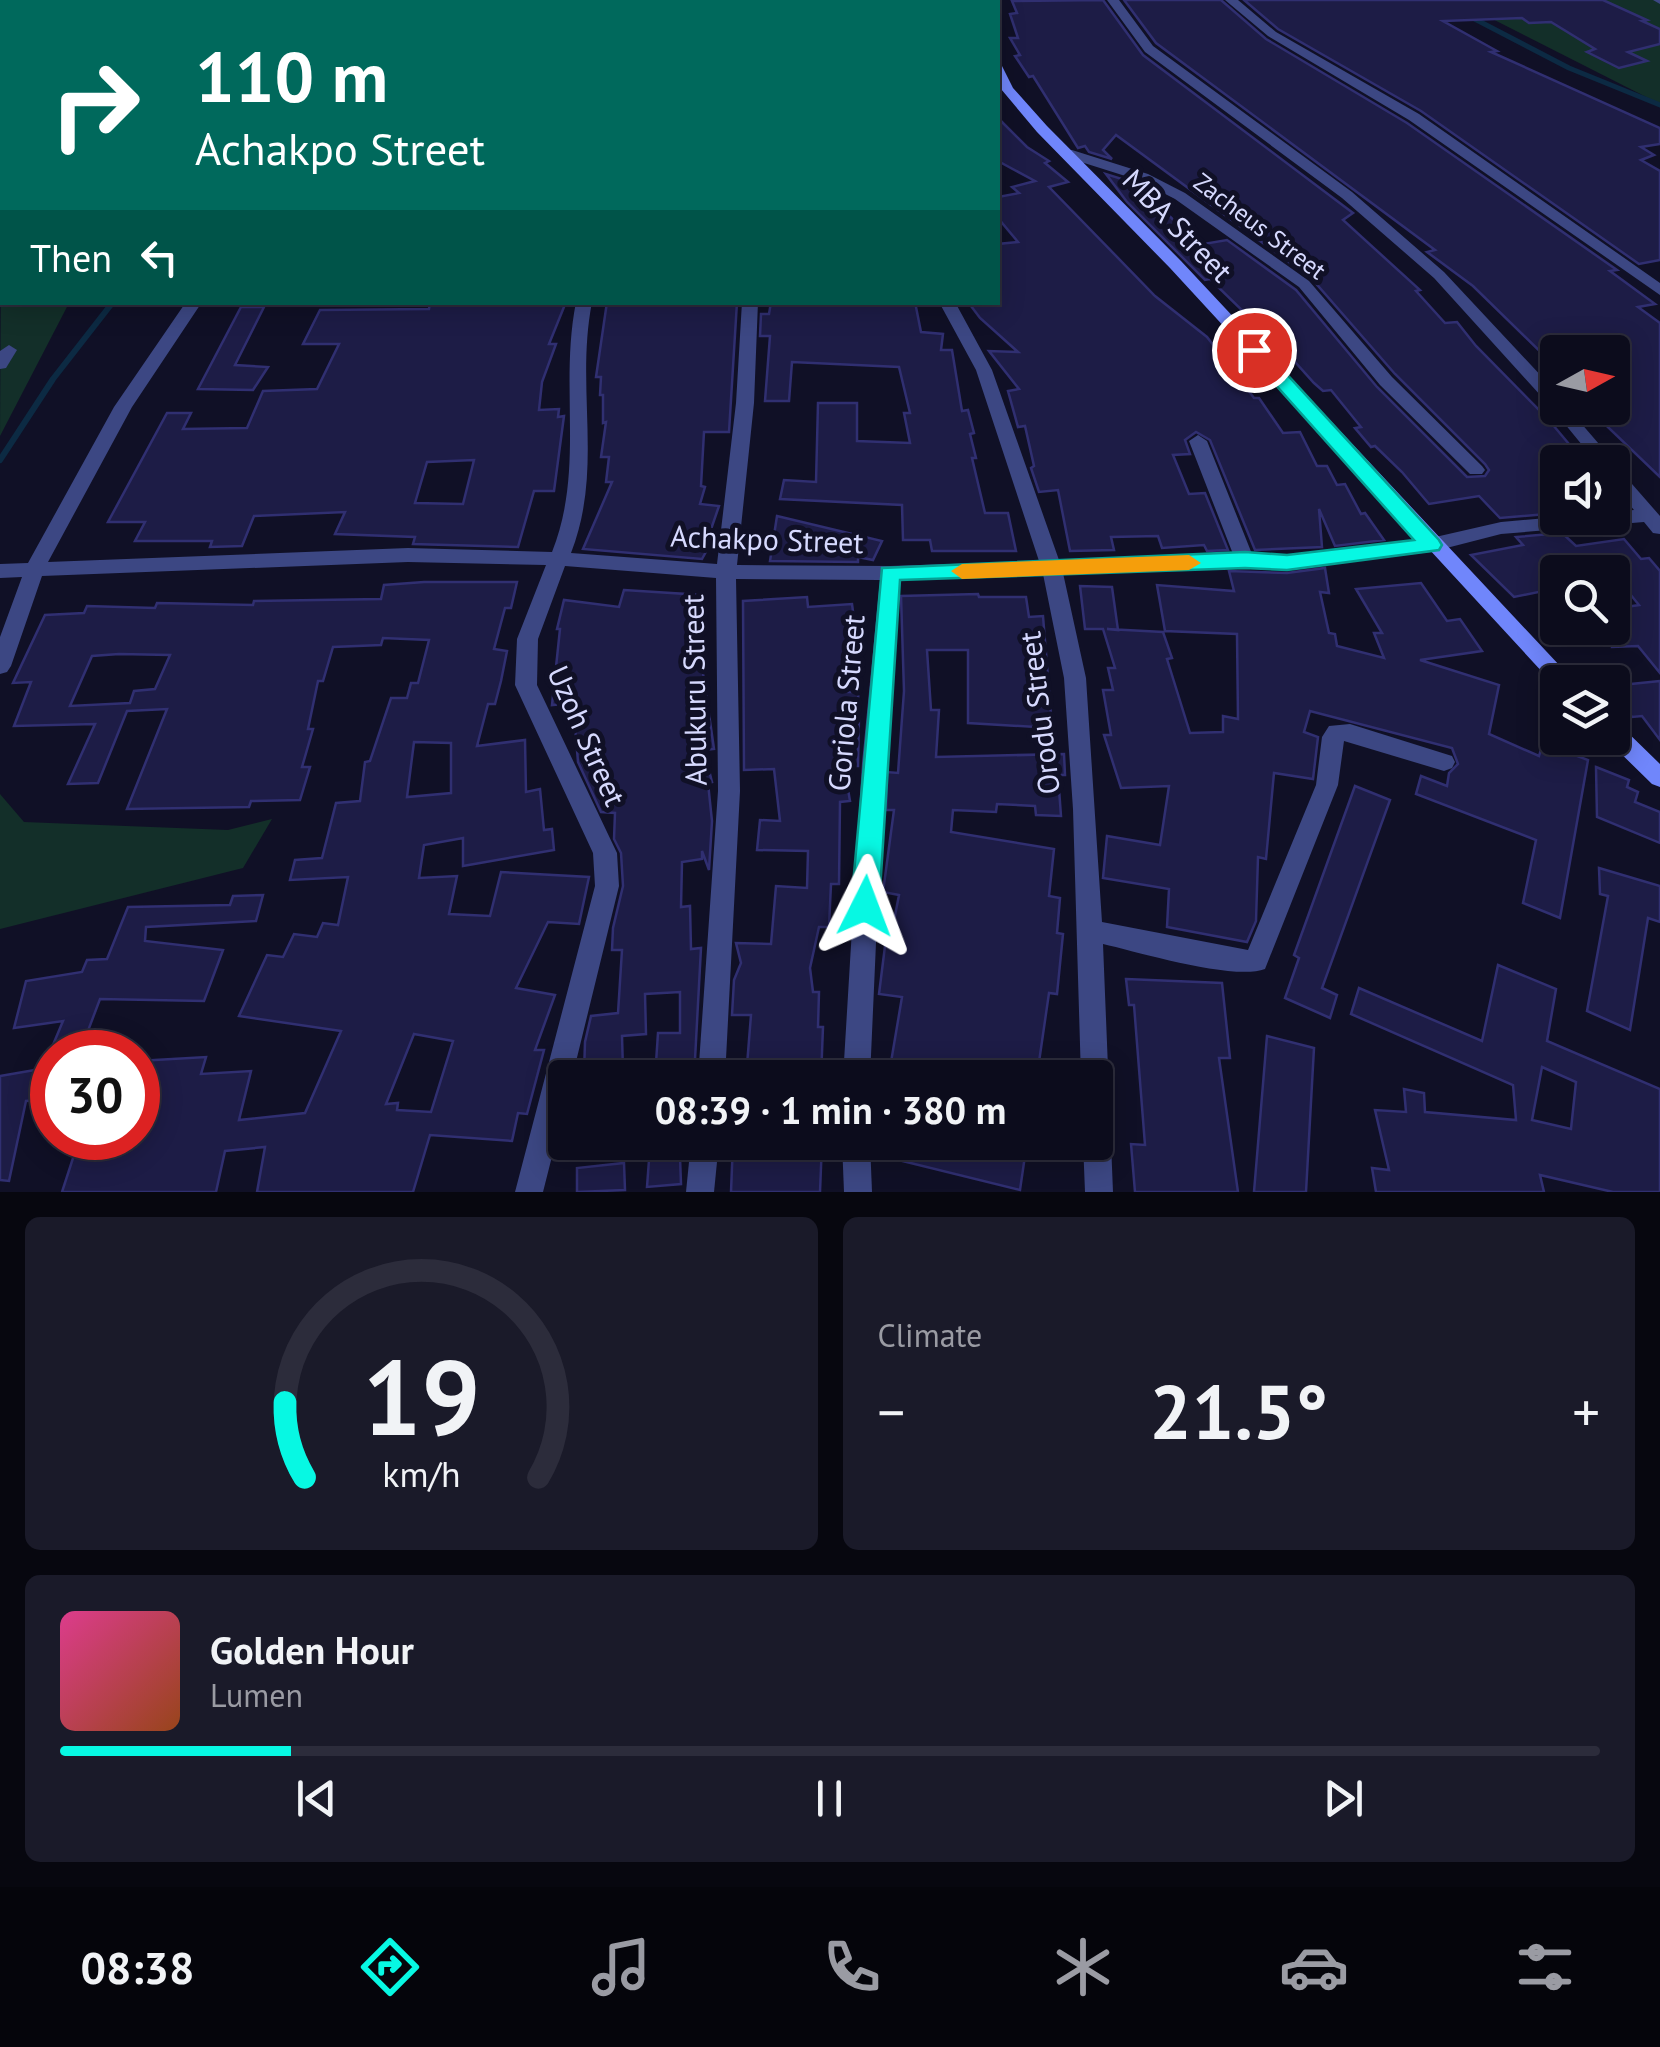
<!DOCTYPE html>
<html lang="en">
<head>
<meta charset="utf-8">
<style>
	:root { --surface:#0c0c1c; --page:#1a1a29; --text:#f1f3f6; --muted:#9a9ba3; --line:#2c2c3b; --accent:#07f8e3 }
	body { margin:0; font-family:"PT Sans",sans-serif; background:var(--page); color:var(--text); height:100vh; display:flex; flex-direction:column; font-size:38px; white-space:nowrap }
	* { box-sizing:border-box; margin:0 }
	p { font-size:32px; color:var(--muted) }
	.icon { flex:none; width:55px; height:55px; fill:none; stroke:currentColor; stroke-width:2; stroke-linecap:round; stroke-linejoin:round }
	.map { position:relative; height:1192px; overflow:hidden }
	.panel { display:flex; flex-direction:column; gap:25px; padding:25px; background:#07070f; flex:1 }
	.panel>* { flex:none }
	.banner { position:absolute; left:0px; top:0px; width:1000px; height:305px; box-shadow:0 5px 25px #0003,0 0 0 2px var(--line); background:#00695c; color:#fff; overflow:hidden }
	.needle { width:65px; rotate:82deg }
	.tools { position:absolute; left:1540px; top:335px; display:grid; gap:20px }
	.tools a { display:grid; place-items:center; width:90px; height:90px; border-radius:10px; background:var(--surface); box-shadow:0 5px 25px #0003,0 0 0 2px var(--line); font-size:50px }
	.speed { position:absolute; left:30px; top:1030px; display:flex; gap:20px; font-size:50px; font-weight:700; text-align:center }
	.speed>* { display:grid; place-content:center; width:130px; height:130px; border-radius:50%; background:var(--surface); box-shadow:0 5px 25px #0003,0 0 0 2px var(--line); line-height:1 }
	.speed .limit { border:15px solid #d22; background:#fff; color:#111 }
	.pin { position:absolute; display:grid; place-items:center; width:85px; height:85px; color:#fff; margin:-42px; border:5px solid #fff; border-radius:50%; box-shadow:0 2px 10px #0007 }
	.me { position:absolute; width:110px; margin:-55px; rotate:3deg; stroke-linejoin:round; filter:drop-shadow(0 0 8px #0008) }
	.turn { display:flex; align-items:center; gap:35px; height:210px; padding:0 30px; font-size:45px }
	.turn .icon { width:130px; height:130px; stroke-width:2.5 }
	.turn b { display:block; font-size:70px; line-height:85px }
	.then { display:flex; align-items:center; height:95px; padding:0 30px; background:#0003; gap:20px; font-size:38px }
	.big { font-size:75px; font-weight:700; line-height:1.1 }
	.panel .tile { flex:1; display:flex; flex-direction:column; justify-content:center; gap:15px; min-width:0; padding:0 35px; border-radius:15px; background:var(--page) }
	.panel .dial { align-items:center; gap:0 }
	.dial svg { height:260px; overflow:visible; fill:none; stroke:var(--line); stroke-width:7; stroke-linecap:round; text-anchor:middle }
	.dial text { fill:var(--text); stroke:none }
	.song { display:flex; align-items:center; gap:30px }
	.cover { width:120px; height:120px; border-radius:15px; background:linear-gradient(135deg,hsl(330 70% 55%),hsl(20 70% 35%)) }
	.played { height:10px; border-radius:5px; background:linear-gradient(90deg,var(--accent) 15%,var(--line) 15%) }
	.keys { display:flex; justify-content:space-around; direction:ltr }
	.heat { display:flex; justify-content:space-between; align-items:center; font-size:55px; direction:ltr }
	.panel .tiles { flex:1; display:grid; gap:25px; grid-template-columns:1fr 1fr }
	.tile:last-child { grid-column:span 2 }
	.trip { position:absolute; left:548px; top:1060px; width:565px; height:100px; border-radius:10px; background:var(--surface); box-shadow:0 5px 25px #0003,0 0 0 2px var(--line); font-weight:700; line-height:100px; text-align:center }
	.tabs { display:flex; height:160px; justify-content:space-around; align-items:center; background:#05050b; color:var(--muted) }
	.tabs .icon { width:70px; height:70px }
	.tabs .on { color:var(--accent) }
	.tabs b { font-size:45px; color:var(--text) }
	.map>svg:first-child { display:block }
	.green { fill:#132f29 }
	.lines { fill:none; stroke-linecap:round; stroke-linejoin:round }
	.stream-far1 { stroke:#0c2a43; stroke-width:5 }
	.stream { stroke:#0c2a43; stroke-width:6 }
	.building { fill:#1d1c46; stroke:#302f71; stroke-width:2.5; fill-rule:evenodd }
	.street { fill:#3c4783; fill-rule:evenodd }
	.secondary { fill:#7086fb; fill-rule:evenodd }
	.route { fill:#07f8e3; stroke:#05a194; stroke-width:2.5 }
	.slow { fill:#f59e0b }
	.labels { text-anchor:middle; stroke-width:10; stroke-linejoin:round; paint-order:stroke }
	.far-street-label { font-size:25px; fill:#d6d9fe; stroke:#101026 }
	.street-label { font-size:30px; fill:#d6d9fe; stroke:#101026 }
</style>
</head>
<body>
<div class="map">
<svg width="1660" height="1192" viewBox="0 0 1660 1192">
	<rect width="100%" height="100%" fill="#101026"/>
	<g class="green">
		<polygon points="1455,0 1660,0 1660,104"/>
		<polygon points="2,67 2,302 69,303 0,436"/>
		<polygon points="0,794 24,822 228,830 272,819 243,868 0,929"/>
	</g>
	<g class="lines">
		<polyline class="stream-far1" points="1467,15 1569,68 1660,105"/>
		<polyline class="stream" points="0,460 53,379 113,302"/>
	</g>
	<g class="building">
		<polygon points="1103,0 1143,55 1353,213 1343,220 1420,290 1416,291 1445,323 1457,322 1476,346 1548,419 1584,462 1558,462 1558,513 1500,518 1479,496 1429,504 1402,472 1375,446 1371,447 1355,428 1361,427 1331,390 1323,391 1314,383 1270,334 1258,336 1244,318 1249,317 1210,279 1205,280 1127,202 1106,174 1138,184 1198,245 1227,240 1296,290 1377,387 1467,477 1485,476 1489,470 1485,464 1395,374 1312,279 1116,135 1103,150 1112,159 1089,152 1085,146 1078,148 1033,76 1029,77 1015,56 1020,55 1010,38 1018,38 1010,14 1017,13 1012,1"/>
		<polygon points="1124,0 1221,0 1266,39 1407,123 1617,270 1610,271 1655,304 1638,307 1660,323 1660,477 1588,408 1612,408 1612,352 1558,352 1558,369 1473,286 1427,252 1435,250 1156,43"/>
		<polygon points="1244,0 1603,0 1647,20 1642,21 1660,29 1660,44 1628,52 1647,61 1619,68 1587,52 1595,49 1551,22 1529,23 1522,18 1443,21 1497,51 1491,52 1660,128 1660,144 1641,147 1654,155 1641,160 1660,171 1660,260 1639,264 1421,111 1278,29"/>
		<polygon points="998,118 1027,147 1049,161 1045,163 1068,182 1049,187 1155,296 1207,337 1254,398 1259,398 1283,433 1300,432 1317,466 1327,466 1337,485 1345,484 1361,514 1365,513 1384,540 1335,546 1319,509 1322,547 1255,550 1210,440 1196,432 1185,440 1190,454 1173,455 1189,494 1205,493 1228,550 1207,551 1204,545 1162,548 1158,536 1111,537 1114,550 1070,551 1058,490 1039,492 1031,468 1034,466 1025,426 1018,427 1008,391 1019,389 989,351 1018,352 980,318 968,302 998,302 998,244 1018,242 998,218 998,197 1019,193 1012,187 1035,181 998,161"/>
		<path d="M430,302h136l-17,42h7l-14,38 -3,28 20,-1 -1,8 6,-1 -10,75h-20l-16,56 -105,-3 2,-7 -80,-3 10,-22 -91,4 -12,30 -32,1 2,-6h-77l10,-19h-37l59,-109h24l-8,16 64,-1 16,-37 54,-2 22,-45h-36l17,-34 109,-1zM474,460l-11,44 -48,-1 12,-41z"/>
		<polygon points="607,302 737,302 729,432 704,432 701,486 705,487 700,504 719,506 708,538 713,539 702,559 583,549 612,482 606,482 609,457 601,457 606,422 603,423 603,395 600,395 601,377 596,377"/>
		<polygon points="771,302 915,302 921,332 943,334 941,350 952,350 962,411 968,410 974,433 970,434 976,458 972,458 985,513 1008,513 1016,551 932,551 930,540 903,540 902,505 780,499 784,480 816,482 818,403 857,403 857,441 910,443 904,413 910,413 899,367 792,362 789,401 765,401 770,336 760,336 761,314 769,314"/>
		<polygon points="241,307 264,307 235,365 268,367 253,390 198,389"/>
		<polygon points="777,516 882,541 873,560 858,557 858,562 770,561"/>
		<polygon points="1562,533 1576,546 1624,539 1641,559 1649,558 1660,571 1660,673 1638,646 1612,647 1612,609 1639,605 1612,572 1558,572 1558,588 1514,597 1471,555 1523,545 1516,537"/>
		<polygon points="1325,568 1329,593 1320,592 1329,633 1335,634 1337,646 1384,658 1374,633 1382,633 1356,589 1421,583 1447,621 1460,619 1482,651 1420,660 1499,685 1489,734 1539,756 1543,743 1588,760 1560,918 1523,903 1536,840 1416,794 1421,776 1447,786 1449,773 1458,764 1452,748 1310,711 1304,732 1318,737 1313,779 1274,773 1266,859 1258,857 1256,921 1247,942 1167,927 1169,889 1103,878 1107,836 1160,845 1169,786 1121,788 1104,735 1111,735 1103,690 1113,690 1108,668 1115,668 1103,629 1085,629 1080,586 1112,587 1118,630 1107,629 1163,632 1172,658 1167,659 1190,733 1223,732 1223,716 1238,719 1237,634 1165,631 1157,585 1234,591 1229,571 1287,573"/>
		<path d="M424,582h93l-6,26h-6l-11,41 13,2 -6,30 -6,23h-7l-11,42 48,-6 1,52 14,-3 4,41 8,-1 2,21 -91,16v-28l-39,7 -5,33 38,-2 -8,38 41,2 11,-44 88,5 -10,47 -31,-2 -32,66 39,7 -20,55h9l-17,64 -9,-1 -6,28 -82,-6 -17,57h-156l8,-45 -40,4 -9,41h-154l12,-37 11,-1 5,-16h48v-77l68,-4 -5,17 50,-3 -12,49 66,-7 36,-82 -102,-15 28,-61 16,2 11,-23 23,3 6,-14 15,2 10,-48 -58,3 5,-20 27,-2 14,-55 24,-2 5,-39 5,-1 21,-63h16l4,-15h7l11,-43 -46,-2 -2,7 -48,2 -10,34h-5l-10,48h5l-11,38h8l-10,33 -49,1 -2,6 -122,2 40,-100 -40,2 -29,72 -30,1 27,-60 -81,2 17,-44 -18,1 32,-68 39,-2 3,-7 68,2 2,-5 96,2 1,-4 127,-2 3,-14zM119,654l51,1 -15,34 -21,2 -4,12 -60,3 22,-50zM414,742l37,1v50l-44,4zM414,1034l39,7 -22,71 -34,-2 1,-7 -12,1z"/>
		<polygon points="624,590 702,595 700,652 714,749 704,750 712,782 708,783 712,821 709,870 702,851 702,859 682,862 681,907 690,906 691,949 701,948 694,1078 655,1078 658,1033 680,1033 680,992 645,994 646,1034 622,1036 623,1070 584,1074 585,1042 591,1016 618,1013 622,950 612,950 613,928 623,886 621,853 614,839 615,813 601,812 578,762 573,703 552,705 560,629 557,629 564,600 619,607"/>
		<polygon points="978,594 979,597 1026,597 1029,617 1043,616 1052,728 968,723 968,650 927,650 931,710 939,710 936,757 1064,754 1065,775 1058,775 1061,816 1036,815 1035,806 997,804 996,812 953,810 951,832 1054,849 1049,896 1060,898 1057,933 1063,934 1057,994 1049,993 1039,1062 1074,1071 1073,1078 889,1074 902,997 879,994 887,930 892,931 899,895 883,892 894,810 886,810 887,772 898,773 904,691 901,596"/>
		<polygon points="807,597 808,607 852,604 857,641 849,642 848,692 858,692 859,717 858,766 844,766 850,801 840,802 839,884 831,884 829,927 819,927 810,968 813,992 819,992 818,1027 823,1027 821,1078 746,1078 751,1015 732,1015 734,980 741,963 736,943 771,944 776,886 807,888 808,851 757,850 760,820 780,821 774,769 744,770 743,601"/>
		<polygon points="1660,681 1660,740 1642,716 1632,717 1612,690 1612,686"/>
		<polygon points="1596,767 1629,780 1627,787 1638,792 1635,802 1660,812 1660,843 1597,817"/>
		<polygon points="1355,786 1390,800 1322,988 1337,995 1330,1018 1285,998 1299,958 1294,955"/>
		<polygon points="1599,868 1660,886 1660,922 1648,918 1630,1030 1587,1011 1608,896 1600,894"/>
		<polygon points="263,895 256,921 146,927 145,941 223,950 204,1001 100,999 80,1052 50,1052 63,1021 14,1028 26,981 82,972 87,960 107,959 128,907 230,905 233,896"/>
		<path d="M1498,965l58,24 -9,52 113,48v103h-47l-73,-17 4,17h-168l-4,-24 17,2 -14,-60 31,2 -2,-23 20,4 1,19 91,8 -3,-35 -162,-71 8,-26 123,53zM1542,1067l34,15 -5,47 -39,-9z"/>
		<polygon points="1126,979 1222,983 1230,1058 1219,1058 1238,1192 1135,1192 1131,1144 1145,1145 1134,1005 1129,1005"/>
		<polygon points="1267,1036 1314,1048 1306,1192 1254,1192"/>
		<polygon points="52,1067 52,1099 26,1101 9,1181 0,1180 0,1076"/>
		<polygon points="733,1142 822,1142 820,1192 731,1192"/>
		<polygon points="874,1142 1027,1142 1020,1190 874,1154"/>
		<polygon points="680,1157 681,1184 647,1187 649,1160"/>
		<polygon points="624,1163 625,1190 577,1192 577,1168"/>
	</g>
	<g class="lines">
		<g class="street">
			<polygon points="1107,0 1119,0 1153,46 1352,192 1444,272 1558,394 1558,408 1568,408 1611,458 1614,462 1612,464 1596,462 1551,407 1434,278 1342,198 1145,52"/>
			<polygon points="1225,0 1238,0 1276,32 1419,114 1660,283 1660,295 1409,120 1268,36"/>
			<polygon points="1653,0 1660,0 1660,4"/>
			<rect x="0" y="22" width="2" height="6"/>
			<polygon points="2,63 2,73 0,74 0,64"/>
			<rect x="0" y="140" width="2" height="8"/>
			<polygon points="1062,150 1072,150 1148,174 1185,193 1309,281 1392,377 1482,466 1485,470 1482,474 1470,474 1380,385 1299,287 1175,199 1138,180 1062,156"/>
			<rect x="0" y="244" width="2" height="8"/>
			<path d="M186,302h16l-70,105 -84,155 360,-14 144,4c33,-83 7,-164 24,-250h16c-17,88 12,166 -21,251l146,11 19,-161 6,-101h16l-4,101 -17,162 153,1 149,-5 -63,-191 -37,-68h16l37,68 67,190 174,-6 -44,-113 9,-6 9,6 45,113 35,1 144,-17 70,-16 57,-5 54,1v-6l22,-2 -22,-26v-18l6,2 42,48v18l-7,-1 -9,-11 -143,12 -70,18 -144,17 -42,-2 -182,6 23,105 16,244 146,28 68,-165 6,-48 7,-11 21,-2 102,32 3,6 -3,6 -8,3 -100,-30 -6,44 -73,184c-31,12 -127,-17 -162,-25l10,248h-28l-2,-50h12v-64h-14l-8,-269 -9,-131 -21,-104 -144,5 -15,184 -14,315h-27l19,-315 18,-183 -144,-1 4,212 -15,287h-27l20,-287 -2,-213 -151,-12 -27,73 -1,46 80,168 2,33 -47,192h-7v27l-22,87h-28l80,-306 -2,-33 -78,-168 2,-46 29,-74 -138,-3 -366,14 -31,90 -4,6 -7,2v-37l22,-60 -22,1v-14l28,-1 86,-156z"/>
			<polygon points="9,345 17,350 6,368 0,369 0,351"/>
			<polygon points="691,1142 719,1142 714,1192 686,1192"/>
			<polygon points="842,1142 870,1142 872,1192 844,1192"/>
		</g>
		<g class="secondary">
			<polygon points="981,0 993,0 993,2 982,2"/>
			<polygon points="998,65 1002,66 1013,88 1047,126 1181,261 1575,682 1558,682 1557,688 1170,268 1037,132 1001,89"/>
			<polygon points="1612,723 1620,725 1660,764 1660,787 1652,784 1605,738 1612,738"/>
		</g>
	</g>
	<polygon class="route" points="1254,345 1261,346 1439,540 1442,545 1439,550 1287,570 1245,568 900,580 879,906 875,914 865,918 855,914 851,906 882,568 1245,552 1287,555 1414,540 1248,354 1245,350"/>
	<polygon class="slow" points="1189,555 1201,563 1189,570 962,579 951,571 962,564"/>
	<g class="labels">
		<g class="far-street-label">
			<text transform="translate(1260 226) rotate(37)" y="9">Zacheus Street</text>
		</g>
		<g class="street-label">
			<text transform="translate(1177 226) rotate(46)" y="10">MBA Street</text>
			<text transform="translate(767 540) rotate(2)" y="10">Achakpo Street</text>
			<text transform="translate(695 690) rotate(-91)" y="10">Abukuru Street</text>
			<text transform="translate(847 703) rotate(-85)" y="10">Goriola Street</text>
			<text transform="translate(1040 713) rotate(-97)" y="10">Orodu Street</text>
			<text transform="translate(586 736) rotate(66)" y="10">Uzoh Street</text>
		</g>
	</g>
</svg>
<div class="tools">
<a><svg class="needle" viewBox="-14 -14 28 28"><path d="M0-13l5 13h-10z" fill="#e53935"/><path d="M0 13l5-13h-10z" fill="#9a9ba3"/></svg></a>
<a><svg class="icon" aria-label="sound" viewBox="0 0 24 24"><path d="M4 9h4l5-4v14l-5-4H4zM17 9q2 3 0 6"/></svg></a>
<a><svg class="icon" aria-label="search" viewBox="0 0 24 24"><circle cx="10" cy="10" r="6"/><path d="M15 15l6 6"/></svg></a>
<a><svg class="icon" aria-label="layers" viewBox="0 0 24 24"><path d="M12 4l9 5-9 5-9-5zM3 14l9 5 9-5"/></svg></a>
</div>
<div class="speed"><div class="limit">30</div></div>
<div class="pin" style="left:1254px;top:350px;background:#d93025"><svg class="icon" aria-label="arrive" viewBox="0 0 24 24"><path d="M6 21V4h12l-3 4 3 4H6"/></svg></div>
<svg class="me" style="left:865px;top:906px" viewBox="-20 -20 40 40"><path d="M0-17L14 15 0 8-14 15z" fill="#07f8e3" stroke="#fff" stroke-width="4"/></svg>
<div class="trip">08:39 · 1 min · 380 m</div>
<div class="banner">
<div class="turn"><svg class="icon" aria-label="right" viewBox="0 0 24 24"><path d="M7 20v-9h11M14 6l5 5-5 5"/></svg><div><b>110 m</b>Achakpo Street</div></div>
<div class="then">Then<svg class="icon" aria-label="left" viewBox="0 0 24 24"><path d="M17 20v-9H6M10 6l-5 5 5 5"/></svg></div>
</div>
</div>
<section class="panel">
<div class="tiles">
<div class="tile dial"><svg viewBox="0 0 100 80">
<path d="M14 69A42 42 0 1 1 86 69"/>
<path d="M14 69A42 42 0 0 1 8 46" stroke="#07f8e3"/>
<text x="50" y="56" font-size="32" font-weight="700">19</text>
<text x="50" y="72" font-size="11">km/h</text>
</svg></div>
<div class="tile"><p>Climate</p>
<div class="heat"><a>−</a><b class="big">21.5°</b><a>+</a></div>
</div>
<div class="tile">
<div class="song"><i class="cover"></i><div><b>Golden Hour</b><p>Lumen</p></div></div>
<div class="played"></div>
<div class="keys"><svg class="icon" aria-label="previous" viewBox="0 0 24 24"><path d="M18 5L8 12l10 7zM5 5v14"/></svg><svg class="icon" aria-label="pause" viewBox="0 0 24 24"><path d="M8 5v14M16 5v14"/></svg><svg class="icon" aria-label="next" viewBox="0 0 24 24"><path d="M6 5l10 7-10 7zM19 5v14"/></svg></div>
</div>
</div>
</section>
<nav class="tabs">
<b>08:38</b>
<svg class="icon on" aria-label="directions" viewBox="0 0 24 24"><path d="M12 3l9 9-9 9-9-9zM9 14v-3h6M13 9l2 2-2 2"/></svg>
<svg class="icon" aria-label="music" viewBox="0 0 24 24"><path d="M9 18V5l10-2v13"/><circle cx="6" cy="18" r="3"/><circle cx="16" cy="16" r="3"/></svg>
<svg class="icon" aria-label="phone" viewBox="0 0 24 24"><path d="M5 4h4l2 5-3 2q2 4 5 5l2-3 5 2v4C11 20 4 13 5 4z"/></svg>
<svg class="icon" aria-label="climate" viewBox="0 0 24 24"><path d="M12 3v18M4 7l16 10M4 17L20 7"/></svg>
<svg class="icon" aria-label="car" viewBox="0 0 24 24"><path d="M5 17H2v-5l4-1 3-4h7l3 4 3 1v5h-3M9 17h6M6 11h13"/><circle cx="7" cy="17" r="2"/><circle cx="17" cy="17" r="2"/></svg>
<svg class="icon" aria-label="filters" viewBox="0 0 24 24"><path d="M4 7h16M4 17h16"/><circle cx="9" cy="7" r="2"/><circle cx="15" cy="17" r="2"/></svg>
</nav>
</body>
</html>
